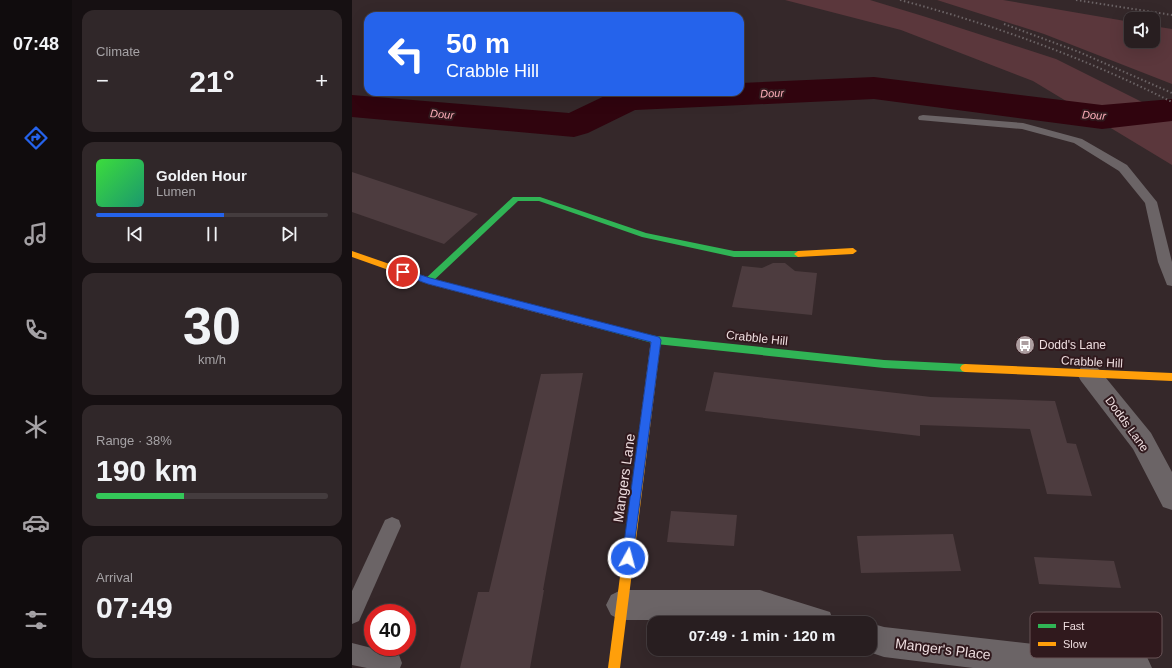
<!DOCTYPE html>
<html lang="en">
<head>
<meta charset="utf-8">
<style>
	:root { --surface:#281e20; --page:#302729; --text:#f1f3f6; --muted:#a5a2a5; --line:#443c3e; --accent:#2563eb }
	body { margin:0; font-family:Helvetica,sans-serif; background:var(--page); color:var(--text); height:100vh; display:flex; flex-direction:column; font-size:15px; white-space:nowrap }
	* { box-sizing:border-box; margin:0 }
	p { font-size:13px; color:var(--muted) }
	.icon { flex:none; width:22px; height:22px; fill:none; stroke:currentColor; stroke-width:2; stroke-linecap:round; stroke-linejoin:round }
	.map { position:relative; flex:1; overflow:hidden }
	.details { display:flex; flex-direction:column; gap:10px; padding:10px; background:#161012; width:280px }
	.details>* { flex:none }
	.top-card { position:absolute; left:12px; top:12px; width:380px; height:84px; border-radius:12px; box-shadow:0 4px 16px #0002,0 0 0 1px var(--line); background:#2563eb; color:#fff; overflow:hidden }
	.tools { position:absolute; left:772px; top:12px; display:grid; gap:8px }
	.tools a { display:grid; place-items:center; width:36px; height:36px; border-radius:8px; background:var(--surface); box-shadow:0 4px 16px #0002,0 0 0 1px var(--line); font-size:20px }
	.speed { position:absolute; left:12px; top:604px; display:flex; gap:8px; font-size:20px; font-weight:700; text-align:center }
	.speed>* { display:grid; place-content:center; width:52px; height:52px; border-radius:50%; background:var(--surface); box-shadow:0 4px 16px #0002,0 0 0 1px var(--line); line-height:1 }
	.speed .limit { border:6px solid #d22; background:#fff; color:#111 }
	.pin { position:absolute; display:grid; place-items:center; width:34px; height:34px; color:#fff; margin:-17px; border:2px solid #fff; border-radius:50%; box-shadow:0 1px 4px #0007 }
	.me { position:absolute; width:44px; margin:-22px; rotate:7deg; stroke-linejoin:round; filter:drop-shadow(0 0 3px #0008) }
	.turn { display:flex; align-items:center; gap:14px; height:84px; padding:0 16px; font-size:18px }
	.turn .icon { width:52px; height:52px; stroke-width:2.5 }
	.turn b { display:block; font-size:28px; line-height:34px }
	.big { font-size:30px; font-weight:800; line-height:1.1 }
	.details .tile { flex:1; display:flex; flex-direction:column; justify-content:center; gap:6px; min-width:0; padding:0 14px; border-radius:12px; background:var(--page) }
	.details .dial { align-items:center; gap:0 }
	.dial b { font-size:52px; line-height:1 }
	.song { display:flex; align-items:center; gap:12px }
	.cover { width:48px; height:48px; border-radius:6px; background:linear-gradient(135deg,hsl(120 70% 55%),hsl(160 70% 35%)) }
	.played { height:4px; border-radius:2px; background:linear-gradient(90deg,var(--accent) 55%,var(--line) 55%) }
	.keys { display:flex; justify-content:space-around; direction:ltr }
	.heat { display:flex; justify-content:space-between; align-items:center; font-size:22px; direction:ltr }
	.charge { height:6px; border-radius:3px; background:linear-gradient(90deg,#34c759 38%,var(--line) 0) }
	.trip { position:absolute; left:295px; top:616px; width:230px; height:40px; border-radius:12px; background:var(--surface); box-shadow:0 4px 16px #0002,0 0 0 1px var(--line); font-weight:800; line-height:40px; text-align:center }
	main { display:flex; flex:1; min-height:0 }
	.menu { display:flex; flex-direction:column; width:72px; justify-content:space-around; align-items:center; background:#100c0d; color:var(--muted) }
	.menu .icon { width:28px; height:28px }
	.menu .selected { color:var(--accent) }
	.menu b { font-size:18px; color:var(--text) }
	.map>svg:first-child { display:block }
	.green { fill:#5b373c }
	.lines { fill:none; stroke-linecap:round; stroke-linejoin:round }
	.river { fill:#30040e; fill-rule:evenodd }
	.building { fill:#4d3c3f }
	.lane { fill:#6b6466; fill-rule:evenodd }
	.street { fill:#6b6466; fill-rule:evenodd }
	.fast { fill:#30b455; fill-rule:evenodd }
	.slow { fill:#ff9f0a; fill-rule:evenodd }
	.rail { stroke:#6c6466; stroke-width:2; stroke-dasharray:1.5 2.5; stroke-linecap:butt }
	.route { fill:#2563eb; stroke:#184099 }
	.labels { text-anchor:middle; stroke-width:4; stroke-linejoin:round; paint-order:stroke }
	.far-water-label { font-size:11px; font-style:italic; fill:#feafba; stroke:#30191d }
	.street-label { font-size:12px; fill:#eedddf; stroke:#30191d }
	.poi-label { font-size:12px; fill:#eedddf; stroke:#30191d; text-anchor:start }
	.near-street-label { font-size:14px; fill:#eedddf; stroke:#30191d }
	.key { fill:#30191d; stroke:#695457; stroke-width:1 }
	.key-label { font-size:11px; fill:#eedddf }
</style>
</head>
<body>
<main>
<nav class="menu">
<b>07:48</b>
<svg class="icon selected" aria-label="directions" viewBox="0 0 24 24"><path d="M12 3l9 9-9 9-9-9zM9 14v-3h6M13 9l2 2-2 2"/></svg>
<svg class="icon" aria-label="music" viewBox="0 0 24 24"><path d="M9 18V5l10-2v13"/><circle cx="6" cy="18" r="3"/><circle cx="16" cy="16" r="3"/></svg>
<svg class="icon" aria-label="phone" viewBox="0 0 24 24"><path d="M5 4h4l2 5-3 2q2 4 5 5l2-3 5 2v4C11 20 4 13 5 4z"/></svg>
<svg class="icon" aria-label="climate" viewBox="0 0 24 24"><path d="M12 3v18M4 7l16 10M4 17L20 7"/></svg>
<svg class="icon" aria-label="car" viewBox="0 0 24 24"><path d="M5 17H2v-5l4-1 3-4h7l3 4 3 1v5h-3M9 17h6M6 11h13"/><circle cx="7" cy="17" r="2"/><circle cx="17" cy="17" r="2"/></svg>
<svg class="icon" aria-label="filters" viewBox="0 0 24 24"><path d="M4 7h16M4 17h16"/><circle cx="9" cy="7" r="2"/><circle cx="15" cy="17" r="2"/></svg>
</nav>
<section class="details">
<div class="tile"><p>Climate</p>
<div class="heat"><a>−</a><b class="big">21°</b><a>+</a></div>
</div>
<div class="tile">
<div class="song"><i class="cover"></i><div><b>Golden Hour</b><p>Lumen</p></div></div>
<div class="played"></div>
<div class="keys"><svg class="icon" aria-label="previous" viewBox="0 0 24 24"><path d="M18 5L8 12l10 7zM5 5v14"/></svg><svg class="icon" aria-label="pause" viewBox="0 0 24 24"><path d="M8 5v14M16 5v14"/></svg><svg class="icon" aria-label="next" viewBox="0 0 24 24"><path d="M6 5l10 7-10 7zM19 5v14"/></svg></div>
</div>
<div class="tile dial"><b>30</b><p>km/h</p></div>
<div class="tile"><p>Range · 38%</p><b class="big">190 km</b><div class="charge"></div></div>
<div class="tile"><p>Arrival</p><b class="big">07:49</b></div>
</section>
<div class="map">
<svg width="820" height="668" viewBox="0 0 820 668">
	<rect width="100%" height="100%" fill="#35282a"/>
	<g class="green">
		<polygon points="433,0 518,0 574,17 704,59 820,117 820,165 681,81 549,30"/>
		<polygon points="585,0 651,0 779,22 779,41 801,41 801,26 820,29 820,84 692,34"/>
	</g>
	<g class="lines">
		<polygon class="river" points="522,77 750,105 820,99 820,121 750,129 522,99 283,110 236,133 222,137 0,117 0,95 217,113 261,92 388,92 388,83"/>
	</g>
	<g class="building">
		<polygon points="0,172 126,214 92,244 0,212"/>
		<polygon points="421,263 433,263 443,271 465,273 460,315 380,307 390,266 410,268"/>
		<polygon points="362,372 579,397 703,401 715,443 724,444 740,496 695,494 678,429 568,425 568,436 353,411"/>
		<polygon points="231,373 191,590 192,590 178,668 108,668 126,592 137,592 189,374"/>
		<polygon points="319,511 385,515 382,546 315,542"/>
		<polygon points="601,534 609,571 509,573 505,536"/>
		<polygon points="682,557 762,561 769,588 687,584"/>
	</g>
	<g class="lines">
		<g class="lane">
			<polygon points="571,115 671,123 730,139 775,165 805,202 820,262 820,286 815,285 806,262 793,203 767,171 722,143 670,129 567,120 566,118 567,116"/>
			<polygon points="40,517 47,520 49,526 7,621 0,624 0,591 33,520"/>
			<polygon points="0,643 47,655 50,663 48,668 15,668 0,665"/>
		</g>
		<g class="street">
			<polygon points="737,365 745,367 799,433 820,472 820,510 811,507 781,449 729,381 725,374 729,367"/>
			<polygon points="269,590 408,590 478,612 482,623 418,623 408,620 269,620 259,615 254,605 259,595"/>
			<polygon points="518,623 532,627 726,649 784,652 795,657 800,668 621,668 532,657 508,649 518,649"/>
		</g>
		<g class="fast">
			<polygon points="161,197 188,197 294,233 382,251 446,251 450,254 446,257 382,257 290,237 187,201 166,201 79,283 73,283 72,281 73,279"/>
			<polygon points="240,321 304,336 532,360 613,364 616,365 618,368 616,371 613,372 532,368 304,344 237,326 236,324"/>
		</g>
		<g class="slow">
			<polygon points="501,248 505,251 501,254 446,257 442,254 446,251"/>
			<polygon points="0,251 78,278 240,321 244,324 240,327 76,284 0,257"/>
			<polygon points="304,336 307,337 309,340 268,668 256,668 299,340 301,337"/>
			<polygon points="613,364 820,373 820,381 613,372 610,371 608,368 610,365"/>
		</g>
		<g class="rail">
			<path d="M548,0c95,25 185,58 272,102"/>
			<polyline points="724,0 820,15"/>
			<polyline points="652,24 727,52 820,93"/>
		</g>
	</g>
	<polygon class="route" points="51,269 78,278 307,337 309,340 280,562 276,564 271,562 270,558 299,342 76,284 48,274 47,272"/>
	<defs>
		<symbol id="bus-disc" viewBox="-11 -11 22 22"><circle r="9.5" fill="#ad9ea0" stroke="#30191d"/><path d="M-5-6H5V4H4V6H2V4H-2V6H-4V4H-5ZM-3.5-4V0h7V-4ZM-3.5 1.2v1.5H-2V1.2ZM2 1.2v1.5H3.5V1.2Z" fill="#fff"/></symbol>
	</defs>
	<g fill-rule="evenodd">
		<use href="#bus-disc" x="662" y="334" width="22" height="22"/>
	</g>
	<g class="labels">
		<g class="far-water-label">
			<text transform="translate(420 93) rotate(-2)" y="4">Dour</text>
			<text transform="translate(90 114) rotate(5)" y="4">Dour</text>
			<text transform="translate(742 115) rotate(4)" y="4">Dour</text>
		</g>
		<g class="street-label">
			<text transform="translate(405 338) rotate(6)" y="4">Crabble Hill</text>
			<text transform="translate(740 362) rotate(3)" y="4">Crabble Hill</text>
			<text transform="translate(775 424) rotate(54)" y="4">Dodds Lane</text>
		</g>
		<g class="poi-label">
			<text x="687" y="349">Dodd's Lane</text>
		</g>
		<g class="near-street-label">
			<text transform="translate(272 478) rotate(-82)" y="5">Mangers Lane</text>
			<text transform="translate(591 649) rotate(7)" y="5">Manger's Place</text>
		</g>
	</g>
	<rect x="678" y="612" width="132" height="46" rx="6" class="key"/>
	<rect x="686" y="624" width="18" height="4" fill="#30b455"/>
	<rect x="686" y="642" width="18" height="4" fill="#ff9f0a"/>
	<g class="key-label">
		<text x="711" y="630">Fast</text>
		<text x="711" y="648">Slow</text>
	</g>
</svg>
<div class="tools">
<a><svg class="icon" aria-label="sound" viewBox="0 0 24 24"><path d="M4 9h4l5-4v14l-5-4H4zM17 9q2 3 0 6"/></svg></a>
</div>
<div class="speed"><div class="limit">40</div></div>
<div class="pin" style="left:51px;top:272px;background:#d93025"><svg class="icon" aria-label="arrive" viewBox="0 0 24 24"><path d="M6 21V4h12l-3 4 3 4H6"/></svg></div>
<svg class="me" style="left:276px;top:558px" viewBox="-20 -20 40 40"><circle r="17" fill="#2563eb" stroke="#fff" stroke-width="3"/><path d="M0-11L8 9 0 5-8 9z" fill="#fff"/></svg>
<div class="trip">07:49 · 1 min · 120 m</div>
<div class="top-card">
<div class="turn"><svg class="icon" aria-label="left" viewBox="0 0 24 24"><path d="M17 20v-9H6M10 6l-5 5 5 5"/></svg><div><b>50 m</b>Crabble Hill</div></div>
</div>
</div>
</main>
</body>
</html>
